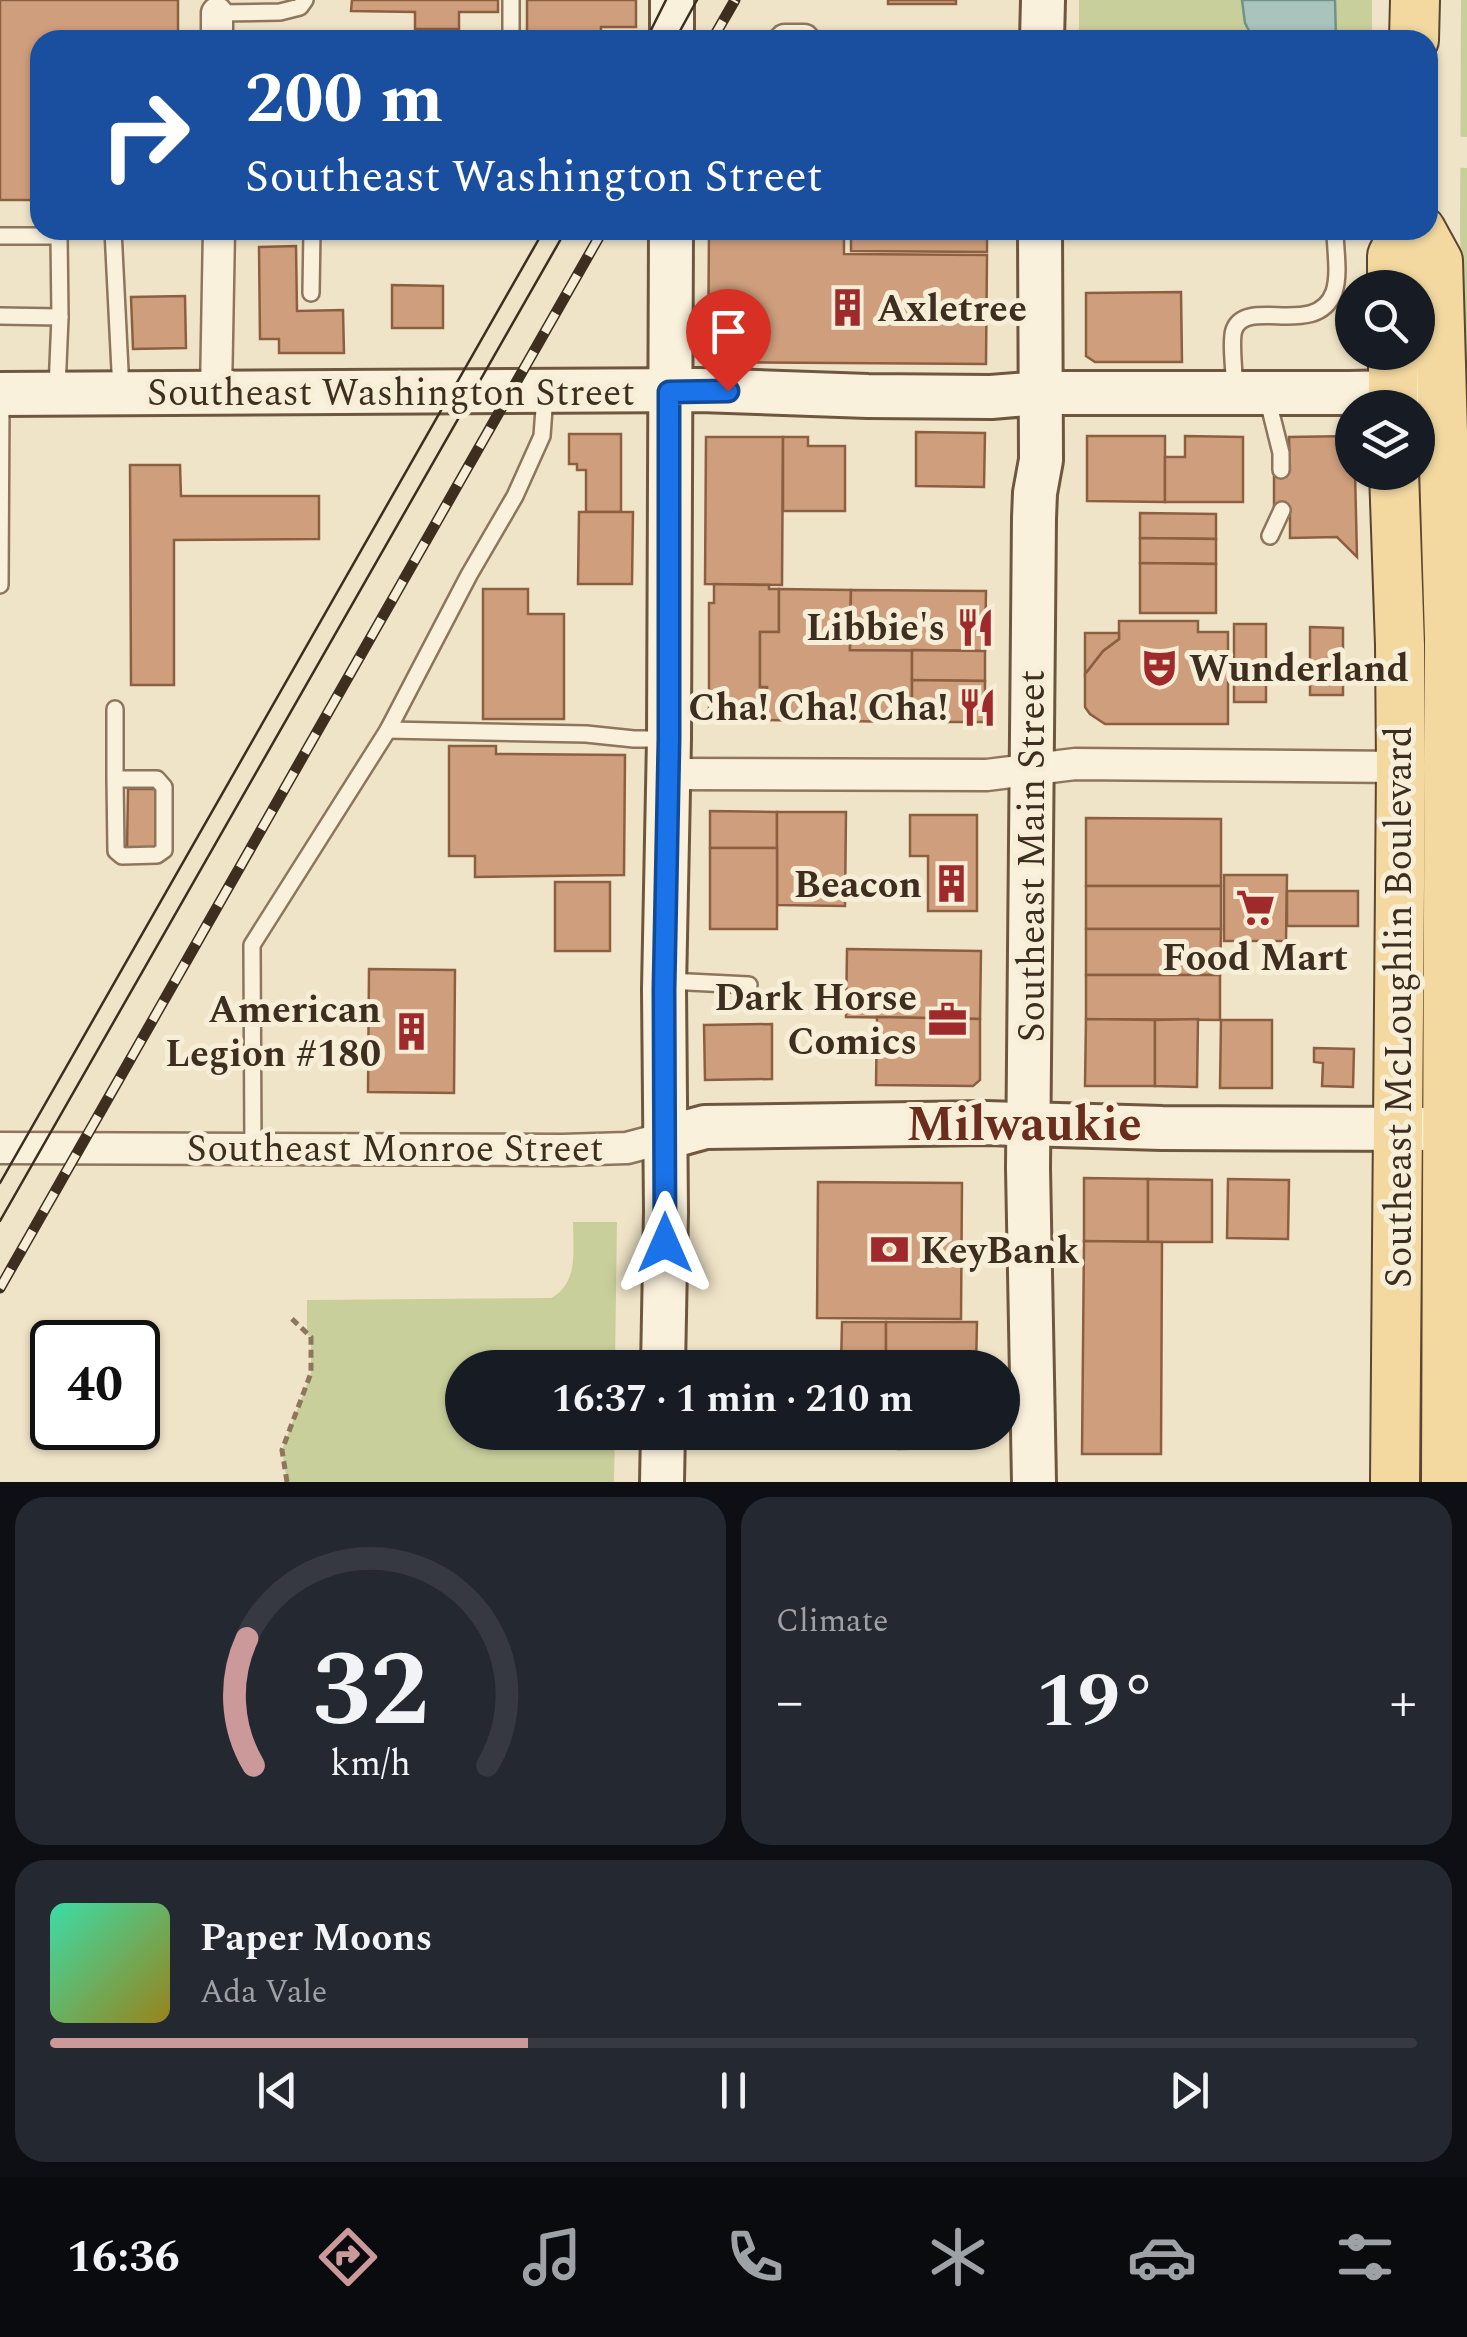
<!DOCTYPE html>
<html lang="en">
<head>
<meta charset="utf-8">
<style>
	:root { --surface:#171b24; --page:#242831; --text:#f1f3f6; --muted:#9ea1a6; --line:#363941; --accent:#cc999b }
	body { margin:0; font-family:Spectral,serif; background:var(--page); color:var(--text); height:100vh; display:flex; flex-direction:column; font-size:38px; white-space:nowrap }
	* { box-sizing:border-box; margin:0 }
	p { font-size:32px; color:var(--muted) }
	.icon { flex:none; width:55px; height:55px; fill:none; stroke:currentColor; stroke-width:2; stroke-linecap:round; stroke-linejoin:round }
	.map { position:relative; height:1482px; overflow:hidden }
	.details { display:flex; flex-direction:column; gap:15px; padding:15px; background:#0d0f14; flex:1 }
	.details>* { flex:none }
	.hud { position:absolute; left:30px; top:30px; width:1408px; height:210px; border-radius:30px; box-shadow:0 2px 8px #0004; background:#1a4fa0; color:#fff; overflow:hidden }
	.controls { position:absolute; left:1335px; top:270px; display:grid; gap:20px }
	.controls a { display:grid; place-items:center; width:100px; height:100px; border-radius:50%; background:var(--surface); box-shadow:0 2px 8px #0004; font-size:50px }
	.speed { position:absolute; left:30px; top:1320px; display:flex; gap:20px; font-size:50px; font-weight:700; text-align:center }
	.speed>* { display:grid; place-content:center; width:130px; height:130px; border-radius:50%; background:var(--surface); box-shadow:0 2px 8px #0004; line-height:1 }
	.speed .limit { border:5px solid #111; border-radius:15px; background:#fff; color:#111 }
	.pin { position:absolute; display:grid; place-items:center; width:85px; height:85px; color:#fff; margin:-102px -42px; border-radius:50% 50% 50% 0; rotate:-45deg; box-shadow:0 0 10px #0007 }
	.pin .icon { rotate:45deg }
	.me { position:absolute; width:110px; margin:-55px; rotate:0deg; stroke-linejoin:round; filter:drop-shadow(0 0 8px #0008) }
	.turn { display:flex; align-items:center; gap:35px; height:210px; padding:0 50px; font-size:45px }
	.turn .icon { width:130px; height:130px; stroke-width:2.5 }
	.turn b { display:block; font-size:70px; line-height:85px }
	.big { font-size:75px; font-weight:700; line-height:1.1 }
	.details .tile { flex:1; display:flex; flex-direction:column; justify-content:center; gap:15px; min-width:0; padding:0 35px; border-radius:30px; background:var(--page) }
	.details .dial { align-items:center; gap:0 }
	.dial svg { height:260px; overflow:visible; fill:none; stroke:var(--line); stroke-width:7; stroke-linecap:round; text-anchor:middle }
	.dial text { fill:var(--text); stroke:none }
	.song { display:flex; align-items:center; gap:30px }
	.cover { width:120px; height:120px; border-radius:15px; background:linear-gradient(135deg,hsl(160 70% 55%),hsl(50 70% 35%)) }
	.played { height:10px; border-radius:5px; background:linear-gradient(90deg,var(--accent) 35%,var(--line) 35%) }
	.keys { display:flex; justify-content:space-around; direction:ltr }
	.heat { display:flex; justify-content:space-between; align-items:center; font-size:55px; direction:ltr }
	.details .tiles { flex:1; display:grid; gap:15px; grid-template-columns:1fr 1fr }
	.tile:last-child { grid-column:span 2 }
	.trip { position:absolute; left:445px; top:1350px; width:575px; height:100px; border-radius:50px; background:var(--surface); box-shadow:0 2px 8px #0004; font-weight:700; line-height:100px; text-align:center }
	.tab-bar { display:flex; height:160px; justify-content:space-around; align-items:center; background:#090b0e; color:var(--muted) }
	.tab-bar .icon { width:70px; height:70px }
	.tab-bar .on { color:var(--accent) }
	.tab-bar b { font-size:45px; color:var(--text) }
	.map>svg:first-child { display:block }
	.green { fill:#c9cf9b }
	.water { fill:#a9c4bc; stroke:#6f938a; stroke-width:2.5 }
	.pier { fill:#f0e4c8 }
	.building { fill:#cf9f7d; stroke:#8d5f41; stroke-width:2.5 }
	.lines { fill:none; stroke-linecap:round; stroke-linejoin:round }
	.lane-casing { stroke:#8d765c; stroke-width:20 }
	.street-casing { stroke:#8d765c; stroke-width:35 }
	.secondary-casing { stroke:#6f573f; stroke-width:48 }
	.primary-casing { stroke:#5b4430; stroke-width:52 }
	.path { stroke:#8d765c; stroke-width:5; stroke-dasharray:8 5; stroke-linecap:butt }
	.lane { stroke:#faf1dc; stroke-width:15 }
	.street { stroke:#faf1dc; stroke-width:30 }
	.secondary { stroke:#faf1dc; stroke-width:42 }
	.primary { stroke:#f3d9a0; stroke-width:48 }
	.tram { stroke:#3d2e20; stroke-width:2.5 }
	.rail-casing { stroke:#3d2e20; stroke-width:11 }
	.rail { stroke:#f7eed8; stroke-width:8; stroke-dasharray:22; stroke-linecap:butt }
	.tree { fill:#96986f }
	.route-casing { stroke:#114b97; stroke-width:25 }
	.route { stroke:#1a73e8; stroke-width:18 }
	.labels { text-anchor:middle; stroke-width:10; stroke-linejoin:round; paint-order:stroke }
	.poi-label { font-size:38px; font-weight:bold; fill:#3d2e20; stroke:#f7eed8; text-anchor:end }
	.street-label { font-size:38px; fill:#3d2e20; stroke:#f7eed8 }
	.district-label { font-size:48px; font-weight:bold; fill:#6b2e1e; stroke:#f7eed8 }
</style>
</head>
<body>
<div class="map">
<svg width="1467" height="1482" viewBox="0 0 1467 1482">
	<rect width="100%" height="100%" fill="#f0e4c8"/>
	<g class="green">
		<polygon points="1079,0 1242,0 1245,23 1254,40 1079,40"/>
		<polygon points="1335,0 1372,0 1372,40 1336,40"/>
		<polygon points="1461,0 1467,0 1467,452 1460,233"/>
		<path d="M573,1222h44l-2,145 -153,1v64l153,1 -1,49h-327l-5,-32 29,-77v-35l-4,-4v-34l244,-2c28,-15 22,-48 22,-76z"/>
	</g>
	<polygon class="water" points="1242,0 1335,0 1336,40 1254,40 1245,23"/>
	<polygon class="pier" points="1428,136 1467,137 1467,168 1428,166"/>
	<g class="building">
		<polygon points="0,0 178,0 178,34 159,33 159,40 40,40 40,200 0,200"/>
		<polygon points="352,0 498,0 498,12 459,12 459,29 415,29 415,12 351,11"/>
		<polygon points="527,0 636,0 636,27 601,27 601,40 527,40"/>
		<rect x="888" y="0" width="68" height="4"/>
		<polygon points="709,230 844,230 844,254 987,255 986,364 708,362"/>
		<polygon points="851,230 987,230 987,252 851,251"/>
		<polygon points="296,246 297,311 343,310 344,353 279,353 279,339 260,339 259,247"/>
		<polygon points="392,285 443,286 443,328 392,328"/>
		<polygon points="1181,292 1182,362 1095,362 1086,356 1086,293"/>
		<polygon points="185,296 186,348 133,349 131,297"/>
		<polygon points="916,432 985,433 984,487 916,486"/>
		<polygon points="569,434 621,434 621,512 586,512 586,470 577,470 577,464 569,464"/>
		<polygon points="1087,436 1165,436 1165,502 1087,501"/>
		<polygon points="1185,436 1243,437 1243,502 1165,502 1165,457 1185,457"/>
		<polygon points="1352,436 1352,472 1355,472 1357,557 1337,537 1290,538 1290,510 1274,510 1274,470 1290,470 1289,437"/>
		<polygon points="706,437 783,437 782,585 705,584"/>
		<polygon points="783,437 808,437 808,446 845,446 845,511 783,511"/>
		<polygon points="130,465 180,465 181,496 319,496 319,539 174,540 174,685 131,685"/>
		<polygon points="579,512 633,512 632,584 578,584"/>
		<polygon points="1140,513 1216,514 1216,539 1140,538"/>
		<polygon points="1140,538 1216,539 1216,564 1140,563"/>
		<polygon points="1140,563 1216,564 1216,613 1140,613"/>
		<polygon points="714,584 769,585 769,589 779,589 779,632 760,632 760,687 767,687 767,707 757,706 757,720 709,720 709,603 714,603"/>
		<polygon points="483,589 528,589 528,614 564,614 564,719 483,719"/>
		<polygon points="779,589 851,590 850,650 912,650 912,722 757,720 757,706 767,707 767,687 760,687 760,632 779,632"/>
		<polygon points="851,590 986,591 985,651 850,650"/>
		<polygon points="1119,621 1198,621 1198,632 1228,632 1228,724 1105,724 1090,714 1085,707 1085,674 1103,651 1119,639"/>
		<rect x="1234" y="624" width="32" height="78"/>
		<polygon points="1310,627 1343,628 1343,695 1310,695"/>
		<polygon points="1085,633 1119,633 1119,639 1103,651 1085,674"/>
		<polygon points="912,650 985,651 985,681 912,680"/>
		<polygon points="912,680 985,681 985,722 912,722"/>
		<polygon points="449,746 496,746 496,754 625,755 624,875 475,877 475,856 449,856"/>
		<polygon points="128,789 160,789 160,849 127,849"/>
		<polygon points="710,811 777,812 777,848 710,848"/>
		<polygon points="777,812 846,812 845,906 777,905"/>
		<polygon points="910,815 977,815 977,911 928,911 928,856 910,856"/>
		<polygon points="1086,818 1221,819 1221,886 1086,886"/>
		<rect x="710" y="848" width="67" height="81"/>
		<polygon points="1224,875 1287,875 1286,941 1224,941"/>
		<rect x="555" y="882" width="55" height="69"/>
		<rect x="1086" y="886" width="135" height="43"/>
		<rect x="1287" y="891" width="71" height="35"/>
		<polygon points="1086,929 1221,929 1220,975 1086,975"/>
		<polygon points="847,949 981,951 980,1019 846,1017"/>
		<polygon points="369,969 455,970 454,1093 368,1092"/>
		<polygon points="1086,975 1220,975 1220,1020 1086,1019"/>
		<polygon points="877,1017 980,1019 980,1080 973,1086 876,1085"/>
		<polygon points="1086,1019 1155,1020 1155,1086 1085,1086"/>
		<polygon points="1198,1019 1197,1087 1155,1086 1155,1020"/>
		<polygon points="1221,1020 1272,1020 1272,1088 1220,1088"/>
		<polygon points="772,1024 772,1079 705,1080 704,1025"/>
		<polygon points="1314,1048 1354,1049 1353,1087 1322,1086 1323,1063 1314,1062"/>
		<polygon points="1084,1178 1148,1179 1148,1242 1084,1241"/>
		<polygon points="1148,1179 1212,1180 1212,1242 1148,1242"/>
		<polygon points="1228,1179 1289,1180 1288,1239 1227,1238"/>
		<polygon points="818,1182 962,1183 961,1319 817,1318"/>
		<polygon points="1084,1241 1162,1242 1161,1454 1082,1454"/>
		<polygon points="842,1322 886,1322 886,1368 841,1368"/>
		<polygon points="886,1322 977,1322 976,1368 886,1368"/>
		<polygon points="898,1432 969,1432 955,1448 898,1449"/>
	</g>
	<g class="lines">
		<defs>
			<g id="lane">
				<polyline points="511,0 511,40"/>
				<polyline points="216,10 217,13 280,12 300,7 305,0"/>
				<polyline points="113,230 121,391"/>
				<polyline points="0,236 59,236 60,317 57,389"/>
				<polyline points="311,293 312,230"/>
				<polyline points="0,316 60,317"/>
				<path d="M1235,392c0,-13 -5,-51 -1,-62 12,-34 83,9 100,-38 6,-18 1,-43 1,-62"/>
				<polyline points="1267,397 1281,453 1281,470"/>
				<polyline points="1270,536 1282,510"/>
				<polyline points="0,585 1,398"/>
				<polyline points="115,709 115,779 157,779 164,787 164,850 157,855 122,856 116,851 115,779"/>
				<polyline points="388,730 586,734 634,739 665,739"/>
				<polyline points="668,981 749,985"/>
				<polyline points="253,1149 252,945 388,730 469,575 515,496 542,436 545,395"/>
			</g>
			<g id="street">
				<polyline points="217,13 217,40"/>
				<polyline points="785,40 804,40"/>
				<polyline points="216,392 219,230"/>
				<polyline points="669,774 987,775 1075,764 1401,767"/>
				<polyline points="0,1148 563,1150 627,1148 665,1138"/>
			</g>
			<g id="secondary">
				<polyline points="672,40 672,0"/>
				<polyline points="1042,40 1043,0"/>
				<polyline points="0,394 700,390 868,396 991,397 1040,393 1350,393 1393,392 1424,387"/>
				<polyline points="665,1138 705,1127 986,1123 1162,1128 1448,1129"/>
				<polyline points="663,1368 666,1211 664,989 669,739 671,230"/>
				<polyline points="662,1482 663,1432"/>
				<polyline points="1034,1482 1028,1168 1034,518 1035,493 1041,460 1040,230"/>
			</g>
			<g id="primary">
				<polyline points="1414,40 1415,0"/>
				<polyline points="1421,230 1438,261 1449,638 1446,1482"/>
				<polyline points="1392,288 1392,256 1405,230"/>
				<polyline points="1393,352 1393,408"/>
				<polyline points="1394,472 1400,645 1401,767 1395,1482"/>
			</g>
		</defs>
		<use href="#lane" class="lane-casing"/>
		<use href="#street" class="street-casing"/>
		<use href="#secondary" class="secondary-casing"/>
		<use href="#primary" class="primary-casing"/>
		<polyline class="path" points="287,1482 282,1450 311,1373 311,1337 290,1317"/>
		<use href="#lane" class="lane"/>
		<use href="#street" class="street"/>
		<use href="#secondary" class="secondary"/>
		<use href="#primary" class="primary"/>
		<g class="tram">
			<polyline points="646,40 666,0"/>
			<polyline points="675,40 697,0"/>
			<polyline points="0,1183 544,230"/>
			<polyline points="0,1221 566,230"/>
		</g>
		<defs>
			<g id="rail">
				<polyline points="712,40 735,0"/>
				<polyline points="0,1288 603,230"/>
			</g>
		</defs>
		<use href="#rail" class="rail-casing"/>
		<use href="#rail" class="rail"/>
	</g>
	<circle class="tree" cx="41" cy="1345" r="11"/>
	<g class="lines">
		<defs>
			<polyline id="route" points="665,1243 664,989 669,739 669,392 728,391"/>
		</defs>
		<use href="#route" class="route-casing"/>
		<use href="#route" class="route"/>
	</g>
	<defs>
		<symbol id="building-bare" viewBox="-9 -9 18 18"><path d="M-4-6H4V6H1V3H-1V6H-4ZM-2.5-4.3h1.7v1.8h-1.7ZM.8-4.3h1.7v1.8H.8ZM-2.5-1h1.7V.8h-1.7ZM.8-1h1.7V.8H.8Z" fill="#9e2a2b" stroke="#f7eed8" stroke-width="2.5" paint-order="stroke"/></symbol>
		<symbol id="restaurant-bare" viewBox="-9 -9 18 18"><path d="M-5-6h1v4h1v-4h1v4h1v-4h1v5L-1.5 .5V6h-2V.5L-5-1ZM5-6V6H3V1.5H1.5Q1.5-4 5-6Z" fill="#9e2a2b" stroke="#f7eed8" stroke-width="2.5" paint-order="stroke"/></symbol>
		<symbol id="theatre-bare" viewBox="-9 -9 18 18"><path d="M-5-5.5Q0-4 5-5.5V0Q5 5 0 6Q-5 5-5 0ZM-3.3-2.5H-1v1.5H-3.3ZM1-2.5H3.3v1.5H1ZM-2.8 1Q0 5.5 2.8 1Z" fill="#9e2a2b" stroke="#f7eed8" stroke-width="2.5" paint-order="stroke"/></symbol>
		<symbol id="supermarket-bare" viewBox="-9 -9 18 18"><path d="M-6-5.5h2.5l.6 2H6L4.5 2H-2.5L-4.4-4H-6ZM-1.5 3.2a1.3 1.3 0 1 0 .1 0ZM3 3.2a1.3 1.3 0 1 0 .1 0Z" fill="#9e2a2b" stroke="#f7eed8" stroke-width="2.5" paint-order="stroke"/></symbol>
		<symbol id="office-bare" viewBox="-9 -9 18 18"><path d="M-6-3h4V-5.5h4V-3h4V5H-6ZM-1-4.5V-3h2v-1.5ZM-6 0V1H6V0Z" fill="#9e2a2b" stroke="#f7eed8" stroke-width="2.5" paint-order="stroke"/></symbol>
		<symbol id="bank-bare" viewBox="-9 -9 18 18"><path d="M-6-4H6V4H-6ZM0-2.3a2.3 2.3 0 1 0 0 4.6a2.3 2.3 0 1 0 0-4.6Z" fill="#9e2a2b" stroke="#f7eed8" stroke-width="2.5" paint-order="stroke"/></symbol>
	</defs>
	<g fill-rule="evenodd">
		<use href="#building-bare" x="820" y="280" width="55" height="55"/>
		<use href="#restaurant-bare" x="948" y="600" width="55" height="55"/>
		<use href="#theatre-bare" x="1132" y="640" width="55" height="55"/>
		<use href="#restaurant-bare" x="950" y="680" width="55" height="55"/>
		<use href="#building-bare" x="924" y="856" width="55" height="55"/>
		<use href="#supermarket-bare" x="1228" y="880" width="55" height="55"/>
		<use href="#office-bare" x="920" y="992" width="55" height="55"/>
		<use href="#building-bare" x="384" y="1004" width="55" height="55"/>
		<use href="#bank-bare" x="862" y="1222" width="55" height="55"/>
	</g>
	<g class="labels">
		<g class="poi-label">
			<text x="877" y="321" text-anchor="start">Axletree</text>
			<text x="945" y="640">Libbie's</text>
			<text x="1189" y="681" text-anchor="start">Wunderland</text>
			<text x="948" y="720">Cha! Cha! Cha!</text>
			<text x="922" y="897">Beacon</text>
			<text x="1255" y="970" text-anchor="middle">Food Mart</text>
			<text x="917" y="1010">Dark Horse<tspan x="917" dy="44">Comics</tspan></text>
			<text x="381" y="1022">American<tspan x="381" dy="44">Legion #180</tspan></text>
			<text x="920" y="1263" text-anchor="start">KeyBank</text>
		</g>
		<g class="street-label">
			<text x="391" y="405">Southeast Washington Street</text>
			<text transform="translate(1031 856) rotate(-90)" y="13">Southeast Main Street</text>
			<text transform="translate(1398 1007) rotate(-90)" y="13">Southeast McLoughlin Boulevard</text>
			<text x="395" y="1161">Southeast Monroe Street</text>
		</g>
		<g class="district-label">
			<text x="1024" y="1140">Milwaukie</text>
		</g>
	</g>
</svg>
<div class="controls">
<a><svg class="icon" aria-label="search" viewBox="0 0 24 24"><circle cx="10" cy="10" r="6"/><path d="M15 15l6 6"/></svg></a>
<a><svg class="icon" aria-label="layers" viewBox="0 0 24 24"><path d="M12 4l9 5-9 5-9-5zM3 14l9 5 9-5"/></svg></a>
</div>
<div class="speed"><div class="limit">40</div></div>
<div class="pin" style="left:728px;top:391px;background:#d93025"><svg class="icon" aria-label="arrive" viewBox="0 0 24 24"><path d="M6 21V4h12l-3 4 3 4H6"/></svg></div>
<svg class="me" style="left:665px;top:1243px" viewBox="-20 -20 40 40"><path d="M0-17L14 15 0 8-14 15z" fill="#1a73e8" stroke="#fff" stroke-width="4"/></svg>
<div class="trip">16:37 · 1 min · 210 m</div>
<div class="hud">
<div class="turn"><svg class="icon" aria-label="right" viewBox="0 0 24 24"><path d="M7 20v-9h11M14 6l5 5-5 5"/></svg><div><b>200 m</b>Southeast Washington Street</div></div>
</div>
</div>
<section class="details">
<div class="tiles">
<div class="tile dial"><svg viewBox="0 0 100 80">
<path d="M14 69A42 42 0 1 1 86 69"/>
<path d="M14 69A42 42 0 0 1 12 30" stroke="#cc999b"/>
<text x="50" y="56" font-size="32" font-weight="700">32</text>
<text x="50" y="72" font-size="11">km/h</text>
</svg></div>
<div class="tile"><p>Climate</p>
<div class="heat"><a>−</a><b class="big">19°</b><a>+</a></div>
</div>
<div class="tile">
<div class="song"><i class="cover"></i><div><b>Paper Moons</b><p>Ada Vale</p></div></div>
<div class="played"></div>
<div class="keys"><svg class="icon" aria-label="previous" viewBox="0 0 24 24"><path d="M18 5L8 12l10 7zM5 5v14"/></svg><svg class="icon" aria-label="pause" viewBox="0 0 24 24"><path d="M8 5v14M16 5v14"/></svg><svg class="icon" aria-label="next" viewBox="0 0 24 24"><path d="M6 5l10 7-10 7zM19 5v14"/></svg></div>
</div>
</div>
</section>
<nav class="tab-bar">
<b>16:36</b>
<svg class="icon on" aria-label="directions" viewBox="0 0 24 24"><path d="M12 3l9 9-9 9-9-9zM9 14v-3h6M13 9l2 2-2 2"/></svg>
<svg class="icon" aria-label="music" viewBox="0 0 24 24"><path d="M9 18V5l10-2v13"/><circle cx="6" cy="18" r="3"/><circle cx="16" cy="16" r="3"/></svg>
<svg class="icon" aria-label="phone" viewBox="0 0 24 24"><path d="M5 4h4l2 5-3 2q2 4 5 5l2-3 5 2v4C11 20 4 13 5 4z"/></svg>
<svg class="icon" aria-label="climate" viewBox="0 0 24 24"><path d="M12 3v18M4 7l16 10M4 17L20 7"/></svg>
<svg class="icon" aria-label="car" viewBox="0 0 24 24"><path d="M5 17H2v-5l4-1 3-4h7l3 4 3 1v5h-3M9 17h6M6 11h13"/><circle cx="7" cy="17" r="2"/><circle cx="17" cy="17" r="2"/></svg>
<svg class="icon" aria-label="filters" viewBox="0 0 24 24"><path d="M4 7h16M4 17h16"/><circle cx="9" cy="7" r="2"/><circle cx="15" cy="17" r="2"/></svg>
</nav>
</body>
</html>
